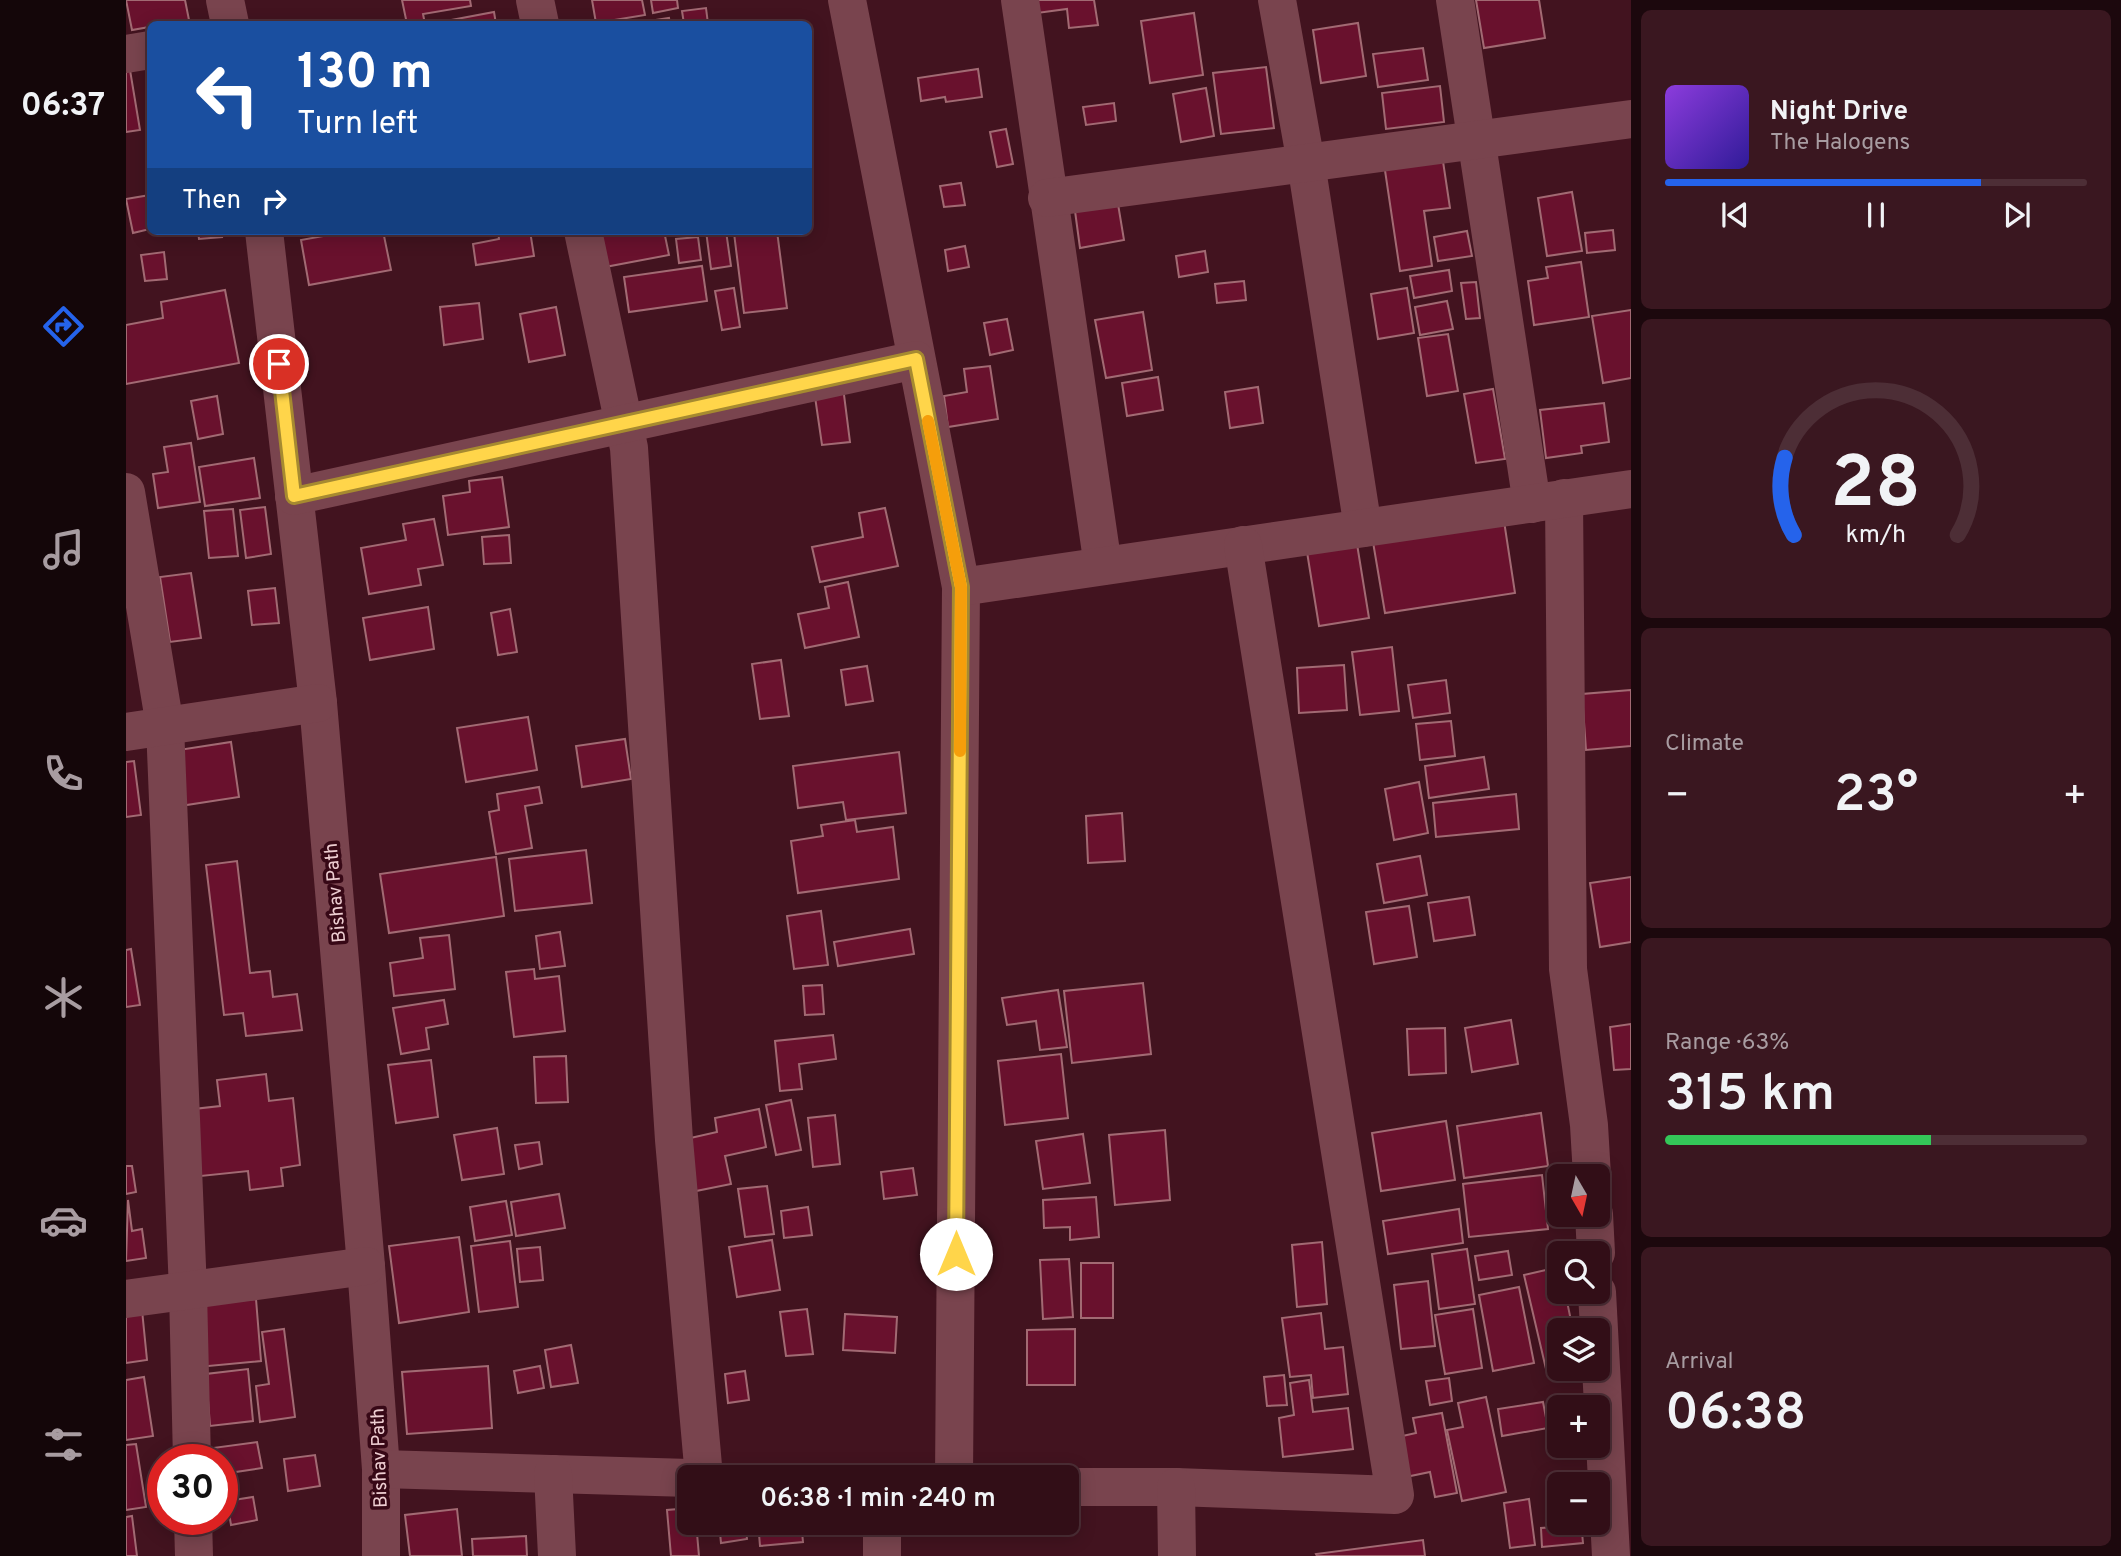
<!DOCTYPE html>
<html lang="en">
<head>
<meta charset="utf-8">
<style>
	:root { --surface:#320e17; --page:#3a1720; --text:#f1f3f6; --muted:#a89ca1; --line:#4d2e36; --accent:#2563eb }
	body { margin:0; font-family:Overpass,sans-serif; background:var(--page); color:var(--text); height:100vh; display:flex; flex-direction:column; font-size:26px; white-space:nowrap }
	* { box-sizing:border-box; margin:0 }
	p { font-size:23px; color:var(--muted) }
	.icon { flex:none; width:38px; height:38px; fill:none; stroke:currentColor; stroke-width:2; stroke-linecap:round; stroke-linejoin:round }
	.map { position:relative; flex:1; overflow:hidden }
	.drawer { display:flex; flex-direction:column; gap:10px; padding:10px; background:#1c080d; width:490px }
	.drawer>* { flex:none }
	.top-card { position:absolute; left:21px; top:21px; width:665px; height:214px; border-radius:10px; box-shadow:0 4px 18px #0003,0 0 0 2px var(--line); background:#1a4fa0; color:#fff; overflow:hidden }
	.needle { width:46px; rotate:171deg }
	.buttons { position:absolute; left:1421px; top:1164px; display:grid; gap:14px }
	.buttons a { display:grid; place-items:center; width:63px; height:63px; border-radius:10px; background:var(--surface); box-shadow:0 4px 18px #0003,0 0 0 2px var(--line); font-size:35px }
	.speed { position:absolute; left:21px; top:1444px; display:flex; gap:14px; font-size:35px; font-weight:700; text-align:center }
	.speed>* { display:grid; place-content:center; width:91px; height:91px; border-radius:50%; background:var(--surface); box-shadow:0 4px 18px #0003,0 0 0 2px var(--line); line-height:1 }
	.speed .limit { border:10px solid #d22; background:#fff; color:#111 }
	.pin { position:absolute; display:grid; place-items:center; width:60px; height:60px; color:#fff; margin:-30px; border:4px solid #fff; border-radius:50%; box-shadow:0 2px 7px #0007 }
	.me { position:absolute; width:77px; margin:-38px; rotate:0deg; stroke-linejoin:round; filter:drop-shadow(0 0 5px #0008) }
	.turn { display:flex; align-items:center; gap:24px; height:147px; padding:0 35px; font-size:32px }
	.turn .icon { width:91px; height:91px; stroke-width:2.5 }
	.turn b { display:block; font-size:49px; line-height:60px }
	.then { display:flex; align-items:center; height:66px; padding:0 35px; background:#0003; gap:14px; font-size:26px }
	.big { font-size:52px; font-weight:600; line-height:1.1 }
	.drawer .card { flex:1; display:flex; flex-direction:column; justify-content:center; gap:10px; min-width:0; padding:0 24px; border-radius:10px; background:var(--page) }
	.drawer .dial { align-items:center; gap:0 }
	.dial svg { height:182px; overflow:visible; fill:none; stroke:var(--line); stroke-width:7; stroke-linecap:round; text-anchor:middle }
	.dial text { fill:var(--text); stroke:none }
	.song { display:flex; align-items:center; gap:21px }
	.cover { width:84px; height:84px; border-radius:10px; background:linear-gradient(135deg,hsl(270 70% 55%),hsl(250 70% 35%)) }
	.played { height:7px; border-radius:4px; background:linear-gradient(90deg,var(--accent) 75%,var(--line) 75%) }
	.keys { display:flex; justify-content:space-around; direction:ltr }
	.heat { display:flex; justify-content:space-between; align-items:center; font-size:38px; direction:ltr }
	.charge { height:10px; border-radius:5px; background:linear-gradient(90deg,#34c759 63%,var(--line) 0) }
	.trip { position:absolute; left:551px; top:1465px; width:402px; height:70px; border-radius:10px; background:var(--surface); box-shadow:0 4px 18px #0003,0 0 0 2px var(--line); font-weight:600; line-height:70px; text-align:center }
	main { display:flex; flex:1; min-height:0 }
	.tabs { display:flex; flex-direction:column; width:126px; justify-content:space-around; align-items:center; background:#140609; color:var(--muted) }
	.tabs .icon { width:49px; height:49px }
	.tabs .current { color:var(--accent) }
	.tabs b { font-size:32px; color:var(--text) }
	.map>svg:first-child { display:block }
	.building { fill:#69112d; stroke:#a26a73; stroke-width:2 }
	.lines { fill:none; stroke-linecap:round; stroke-linejoin:round }
	.minor { stroke:#79444e; stroke-width:38 }
	.route-casing { stroke:#a68a30; stroke-width:18 }
	.route { stroke:#ffd54a; stroke-width:12 }
	.slow { stroke:#f59e0b; stroke-width:12 }
	.labels { text-anchor:middle; stroke-width:7; stroke-linejoin:round; paint-order:stroke }
	.street-label { font-size:19px; fill:#eeced2; stroke:#370816 }
</style>
</head>
<body>
<main>
<nav class="tabs">
<b>06:37</b>
<svg class="icon current" aria-label="directions" viewBox="0 0 24 24"><path d="M12 3l9 9-9 9-9-9zM9 14v-3h6M13 9l2 2-2 2"/></svg>
<svg class="icon" aria-label="music" viewBox="0 0 24 24"><path d="M9 18V5l10-2v13"/><circle cx="6" cy="18" r="3"/><circle cx="16" cy="16" r="3"/></svg>
<svg class="icon" aria-label="phone" viewBox="0 0 24 24"><path d="M5 4h4l2 5-3 2q2 4 5 5l2-3 5 2v4C11 20 4 13 5 4z"/></svg>
<svg class="icon" aria-label="climate" viewBox="0 0 24 24"><path d="M12 3v18M4 7l16 10M4 17L20 7"/></svg>
<svg class="icon" aria-label="car" viewBox="0 0 24 24"><path d="M5 17H2v-5l4-1 3-4h7l3 4 3 1v5h-3M9 17h6M6 11h13"/><circle cx="7" cy="17" r="2"/><circle cx="17" cy="17" r="2"/></svg>
<svg class="icon" aria-label="filters" viewBox="0 0 24 24"><path d="M4 7h16M4 17h16"/><circle cx="9" cy="7" r="2"/><circle cx="15" cy="17" r="2"/></svg>
</nav>
<div class="map">
<svg width="1505" height="1556" viewBox="0 0 1505 1556">
	<rect width="100%" height="100%" fill="#42131f"/>
	<g class="building">
		<polygon points="0,0 59,0 63,20 6,30"/>
		<polygon points="276,0 344,0 345,6 297,14 299,24 281,24"/>
		<polygon points="466,0 516,0 519,15 470,23"/>
		<polygon points="525,0 551,0 552,8 527,13"/>
		<polygon points="902,0 968,0 972,25 943,28 941,9 904,14"/>
		<polygon points="1350,0 1413,0 1419,38 1358,48"/>
		<polygon points="580,8 582,24 558,24 556,11"/>
		<polygon points="368,12 370,24 304,24"/>
		<polygon points="1068,13 1077,75 1024,83 1015,21"/>
		<polygon points="543,18 544,24 504,24"/>
		<polygon points="1232,23 1240,76 1195,83 1187,30"/>
		<polygon points="1297,48 1302,80 1252,87 1247,54"/>
		<polygon points="1140,67 1148,128 1095,134 1087,73"/>
		<polygon points="852,69 856,97 820,102 819,97 795,101 792,78"/>
		<polygon points="0,70 4,70 14,130 0,132"/>
		<polygon points="1314,86 1318,122 1260,129 1256,93"/>
		<polygon points="1080,88 1088,136 1055,142 1047,94"/>
		<polygon points="988,103 990,121 960,125 957,107"/>
		<polygon points="880,129 887,164 871,167 864,132"/>
		<polygon points="1315,148 1324,208 1298,211 1306,266 1274,271 1257,157"/>
		<polygon points="835,183 839,205 818,207 814,186"/>
		<polygon points="1446,192 1456,251 1421,256 1412,198"/>
		<polygon points="24,195 24,229 7,233 0,199"/>
		<polygon points="992,204 998,240 954,248 949,211"/>
		<polygon points="1487,230 1489,250 1461,253 1459,233"/>
		<polygon points="72,231 95,231 96,237 73,239"/>
		<polygon points="225,231 257,231 265,270 183,285 175,240"/>
		<polygon points="372,231 404,231 408,256 350,265 347,244 373,239"/>
		<polygon points="487,231 538,231 543,255 479,267 472,234"/>
		<polygon points="580,231 600,231 605,266 585,269"/>
		<polygon points="627,231 651,231 661,308 618,313 608,233"/>
		<polygon points="1341,231 1346,256 1312,261 1308,237"/>
		<polygon points="572,237 575,260 553,263 550,239"/>
		<polygon points="839,246 843,267 822,271 819,250"/>
		<polygon points="1079,251 1082,272 1053,277 1050,256"/>
		<polygon points="38,252 41,279 19,281 15,255"/>
		<polygon points="1455,262 1463,317 1408,325 1402,281 1422,278 1420,267"/>
		<polygon points="576,266 581,301 503,312 498,277"/>
		<polygon points="1323,270 1326,291 1288,298 1284,276"/>
		<polygon points="1118,281 1120,300 1091,303 1089,284"/>
		<polygon points="1350,282 1354,318 1340,319 1335,283"/>
		<polygon points="608,288 614,327 596,330 589,291"/>
		<polygon points="1281,288 1288,333 1252,339 1245,294"/>
		<polygon points="99,290 113,363 0,384 0,325 37,318 35,302"/>
		<polygon points="1321,301 1327,329 1294,335 1289,307"/>
		<polygon points="353,303 357,339 318,345 314,307"/>
		<polygon points="430,307 439,355 403,362 394,314"/>
		<polygon points="1505,310 1505,378 1477,383 1466,316"/>
		<polygon points="1017,312 1026,370 980,378 969,320"/>
		<polygon points="881,319 887,350 864,355 858,323"/>
		<polygon points="1322,334 1332,391 1301,396 1292,338"/>
		<polygon points="864,366 872,419 822,427 818,396 841,392 838,369"/>
		<polygon points="1032,377 1037,410 1001,416 996,383"/>
		<polygon points="716,379 724,442 696,445 687,383"/>
		<polygon points="1132,387 1137,423 1104,428 1099,392"/>
		<polygon points="1367,389 1379,459 1350,463 1338,394"/>
		<polygon points="91,396 97,434 72,439 65,401"/>
		<polygon points="1478,403 1483,442 1455,446 1456,453 1420,458 1414,410"/>
		<polygon points="65,443 74,502 32,508 27,474 42,472 38,447"/>
		<polygon points="128,458 134,498 79,506 73,467"/>
		<polygon points="376,477 383,527 322,535 317,496 344,492 343,481"/>
		<polygon points="139,507 145,554 120,558 114,510"/>
		<polygon points="759,508 772,566 694,582 686,547 737,537 733,513"/>
		<polygon points="107,509 112,556 83,558 78,511"/>
		<polygon points="308,519 317,565 292,569 295,585 243,594 235,548 280,540 277,524"/>
		<polygon points="1378,521 1389,593 1259,613 1247,542"/>
		<polygon points="383,535 385,563 358,564 356,537"/>
		<polygon points="1231,544 1243,618 1193,626 1181,552"/>
		<polygon points="65,573 75,638 44,642 34,577"/>
		<polygon points="722,582 733,637 679,648 672,614 703,608 699,587"/>
		<polygon points="149,588 153,623 126,625 122,591"/>
		<polygon points="302,607 308,649 244,660 237,618"/>
		<polygon points="384,609 391,652 372,655 365,613"/>
		<polygon points="1266,647 1273,711 1234,715 1226,652"/>
		<polygon points="655,660 663,716 634,719 626,664"/>
		<polygon points="1218,665 1221,710 1173,713 1171,668"/>
		<polygon points="741,666 747,701 720,705 715,670"/>
		<polygon points="1320,680 1324,713 1287,718 1282,685"/>
		<polygon points="1505,690 1505,746 1460,750 1456,694"/>
		<polygon points="402,717 411,770 340,782 331,728"/>
		<polygon points="1325,721 1329,756 1294,760 1290,724"/>
		<polygon points="499,739 505,779 456,787 450,746"/>
		<polygon points="105,742 113,797 54,806 46,751"/>
		<polygon points="773,752 780,813 720,820 717,802 672,808 667,766"/>
		<polygon points="1358,757 1363,789 1303,798 1299,766"/>
		<polygon points="8,761 15,815 0,817 0,762"/>
		<polygon points="1293,782 1302,833 1268,840 1259,789"/>
		<polygon points="413,787 416,803 399,806 406,848 370,854 363,812 373,810 371,794"/>
		<polygon points="1390,794 1393,829 1310,837 1307,803"/>
		<polygon points="996,813 999,861 962,863 960,816"/>
		<polygon points="729,820 731,832 767,827 773,879 672,893 665,841 697,836 695,825"/>
		<polygon points="460,850 466,903 389,911 383,859"/>
		<polygon points="1294,856 1301,895 1258,903 1251,864"/>
		<polygon points="370,857 378,916 263,933 254,874"/>
		<polygon points="111,861 124,973 144,971 147,997 171,994 176,1030 120,1036 117,1013 98,1015 80,865"/>
		<polygon points="1505,877 1505,942 1474,947 1464,883"/>
		<polygon points="1343,897 1349,935 1308,941 1302,903"/>
		<polygon points="1283,906 1291,957 1248,964 1240,912"/>
		<polygon points="695,911 702,965 668,969 661,916"/>
		<polygon points="784,929 788,954 712,966 708,942"/>
		<polygon points="434,932 439,966 414,969 410,936"/>
		<polygon points="323,935 329,989 268,996 264,963 297,958 294,938"/>
		<polygon points="5,949 14,1005 0,1007 0,950"/>
		<polygon points="408,969 409,979 433,976 439,1031 388,1037 380,972"/>
		<polygon points="1017,983 1025,1054 946,1063 938,991"/>
		<polygon points="696,985 698,1014 679,1015 677,986"/>
		<polygon points="932,990 941,1047 914,1050 910,1021 881,1025 876,998"/>
		<polygon points="318,1000 322,1024 300,1028 303,1049 275,1054 267,1008"/>
		<polygon points="1385,1020 1392,1064 1346,1072 1339,1028"/>
		<polygon points="1505,1024 1505,1069 1488,1070 1484,1027"/>
		<polygon points="1319,1028 1320,1073 1283,1075 1281,1029"/>
		<polygon points="707,1035 710,1059 673,1064 676,1089 654,1091 649,1041"/>
		<polygon points="935,1054 942,1118 879,1125 872,1061"/>
		<polygon points="440,1056 442,1102 410,1103 408,1057"/>
		<polygon points="305,1060 312,1117 270,1123 262,1065"/>
		<polygon points="140,1074 143,1101 167,1098 174,1165 155,1168 157,1186 124,1190 122,1171 75,1176 68,1109 94,1106 91,1080"/>
		<polygon points="665,1100 675,1150 650,1155 640,1105"/>
		<polygon points="633,1109 640,1147 599,1156 605,1184 570,1191 560,1139 591,1132 589,1118"/>
		<polygon points="1415,1113 1422,1166 1338,1178 1331,1126"/>
		<polygon points="709,1115 714,1164 687,1167 682,1118"/>
		<polygon points="1320,1121 1329,1180 1255,1191 1246,1133"/>
		<polygon points="371,1128 378,1174 336,1180 328,1135"/>
		<polygon points="1039,1130 1044,1200 989,1205 983,1135"/>
		<polygon points="957,1134 964,1183 917,1189 910,1141"/>
		<polygon points="413,1142 416,1164 393,1169 389,1145"/>
		<polygon points="0,1166 6,1166 10,1192 0,1194"/>
		<polygon points="787,1168 791,1195 758,1199 755,1172"/>
		<polygon points="1416,1175 1422,1229 1343,1237 1337,1184"/>
		<polygon points="641,1186 648,1234 619,1237 612,1189"/>
		<polygon points="433,1194 439,1228 390,1236 385,1202"/>
		<polygon points="970,1197 973,1237 944,1240 944,1227 918,1228 917,1200"/>
		<polygon points="2,1200 6,1231 16,1229 20,1258 0,1261"/>
		<polygon points="380,1201 386,1235 349,1241 344,1207"/>
		<polygon points="682,1207 686,1235 658,1238 655,1211"/>
		<polygon points="1333,1209 1337,1243 1262,1254 1257,1221"/>
		<polygon points="333,1237 343,1312 273,1323 263,1246"/>
		<polygon points="646,1240 654,1290 611,1297 603,1247"/>
		<polygon points="384,1241 392,1307 353,1312 345,1246"/>
		<polygon points="1196,1242 1201,1304 1171,1307 1166,1245"/>
		<polygon points="414,1247 417,1280 394,1282 391,1249"/>
		<polygon points="1341,1249 1349,1304 1313,1309 1306,1254"/>
		<polygon points="1382,1251 1386,1275 1353,1280 1349,1256"/>
		<polygon points="943,1259 947,1317 917,1319 914,1260"/>
		<rect x="955" y="1263" width="32" height="55"/>
		<polygon points="1433,1267 1433,1292 1439,1292 1447,1330 1433,1330 1433,1365 1420,1369 1398,1275"/>
		<polygon points="1302,1281 1309,1346 1275,1349 1268,1285"/>
		<polygon points="1393,1287 1408,1363 1367,1371 1353,1295"/>
		<polygon points="130,1299 135,1361 72,1367 67,1305"/>
		<polygon points="15,1300 21,1360 0,1363 0,1302"/>
		<polygon points="681,1309 687,1354 660,1356 654,1312"/>
		<polygon points="1347,1309 1356,1368 1319,1374 1309,1315"/>
		<polygon points="1195,1313 1199,1349 1217,1347 1222,1394 1187,1398 1185,1375 1164,1377 1156,1318"/>
		<polygon points="719,1314 771,1317 769,1353 717,1350"/>
		<polygon points="158,1329 169,1417 134,1422 130,1386 143,1384 136,1332"/>
		<polygon points="949,1329 949,1385 901,1385 901,1330"/>
		<polygon points="445,1345 452,1383 425,1387 419,1350"/>
		<polygon points="362,1366 366,1428 281,1434 276,1372"/>
		<polygon points="414,1366 418,1388 392,1393 388,1371"/>
		<polygon points="122,1369 127,1421 84,1426 80,1374"/>
		<polygon points="619,1371 623,1400 602,1403 599,1374"/>
		<polygon points="1158,1375 1161,1405 1141,1406 1138,1377"/>
		<polygon points="18,1377 27,1436 0,1440 0,1380"/>
		<polygon points="1323,1378 1326,1401 1304,1405 1300,1381"/>
		<polygon points="1183,1380 1187,1412 1222,1408 1227,1449 1157,1457 1153,1418 1168,1415 1164,1383"/>
		<polygon points="1360,1397 1380,1492 1336,1501 1321,1430 1337,1427 1332,1403"/>
		<polygon points="1417,1402 1422,1428 1376,1436 1372,1409"/>
		<polygon points="1316,1413 1331,1493 1309,1497 1304,1472 1270,1479 1263,1439 1290,1433 1287,1418"/>
		<polygon points="131,1442 136,1468 96,1474 96,1460 73,1460 72,1450"/>
		<polygon points="10,1444 20,1507 0,1510 0,1445"/>
		<polygon points="189,1455 194,1486 162,1491 158,1459"/>
		<polygon points="127,1497 131,1520 105,1525 101,1501"/>
		<polygon points="1403,1499 1409,1545 1384,1548 1378,1503"/>
		<polygon points="564,1508 564,1522 570,1522 573,1556 545,1556 541,1510"/>
		<polygon points="331,1509 336,1556 284,1556 279,1515"/>
		<polygon points="1428,1511 1433,1511 1433,1522 1455,1522 1457,1543 1416,1547 1415,1528 1430,1527"/>
		<polygon points="6,1516 11,1556 0,1556 0,1517"/>
		<polygon points="593,1522 619,1522 621,1539 595,1543"/>
		<polygon points="632,1522 675,1522 677,1542 634,1546"/>
		<polygon points="400,1536 401,1556 347,1556 346,1539"/>
		<polygon points="1297,1540 1299,1556 1191,1556 1190,1554"/>
	</g>
	<g class="lines">
		<g class="minor">
			<polyline points="99,0 104,24"/>
			<polyline points="409,0 414,24"/>
			<polyline points="721,0 835,587 828,1477"/>
			<polyline points="894,0 977,566"/>
			<polyline points="1151,0 1180,163 1237,528"/>
			<polyline points="1329,0 1406,504"/>
			<polyline points="0,54 24,50"/>
			<polyline points="921,198 1505,119"/>
			<polyline points="138,231 192,703 240,1266 255,1469 255,1556"/>
			<polyline points="457,231 503,448 548,1140 578,1477"/>
			<polyline points="0,492 39,726 62,1291 66,1460"/>
			<polyline points="168,496 790,360"/>
			<polyline points="1438,498 1442,969 1463,1125 1466,1176"/>
			<polyline points="835,587 1505,489"/>
			<polyline points="0,732 192,703"/>
			<polyline points="1468,1214 1470,1253"/>
			<polyline points="1471,1292 1485,1556"/>
			<polyline points="0,1299 240,1266"/>
			<polyline points="255,1469 564,1478"/>
			<polyline points="427,1474 431,1556"/>
			<polyline points="942,1487 1050,1487 1269,1495 1117,545"/>
			<polyline points="1050,1487 1051,1556"/>
			<polyline points="67,1519 68,1556"/>
			<polyline points="756,1522 756,1556"/>
		</g>
	</g>
	<g class="lines">
		<defs>
			<polyline id="route" points="153,364 168,496 790,359 835,587 830,1254"/>
		</defs>
		<use href="#route" class="route-casing"/>
		<use href="#route" class="route"/>
		<polyline class="slow" points="802,421 835,587 834,751"/>
	</g>
	<g class="labels">
		<g class="street-label">
			<text transform="translate(208 893) rotate(-95)" y="7">Bishav Path</text>
			<text transform="translate(252 1458) rotate(-92)" y="7">Bishav Path</text>
		</g>
	</g>
</svg>
<div class="buttons">
<a><svg class="needle" viewBox="-14 -14 28 28"><path d="M0-13l5 13h-10z" fill="#e53935"/><path d="M0 13l5-13h-10z" fill="#a89ca1"/></svg></a>
<a><svg class="icon" aria-label="search" viewBox="0 0 24 24"><circle cx="10" cy="10" r="6"/><path d="M15 15l6 6"/></svg></a>
<a><svg class="icon" aria-label="layers" viewBox="0 0 24 24"><path d="M12 4l9 5-9 5-9-5zM3 14l9 5 9-5"/></svg></a>
<a>+</a>
<a>−</a>
</div>
<div class="speed"><div class="limit">30</div></div>
<div class="pin" style="left:153px;top:364px;background:#d93025"><svg class="icon" aria-label="arrive" viewBox="0 0 24 24"><path d="M6 21V4h12l-3 4 3 4H6"/></svg></div>
<svg class="me" style="left:830px;top:1254px" viewBox="-20 -20 40 40"><circle r="19" fill="#fff"/><path d="M0-13L10 11 0 6-10 11z" fill="#ffd54a"/></svg>
<div class="trip">06:38 · 1 min · 240 m</div>
<div class="top-card">
<div class="turn"><svg class="icon" aria-label="left" viewBox="0 0 24 24"><path d="M17 20v-9H6M10 6l-5 5 5 5"/></svg><div><b>130 m</b>Turn left</div></div>
<div class="then">Then<svg class="icon" aria-label="right" viewBox="0 0 24 24"><path d="M7 20v-9h11M14 6l5 5-5 5"/></svg></div>
</div>
</div>
<section class="drawer">
<div class="card">
<div class="song"><i class="cover"></i><div><b>Night Drive</b><p>The Halogens</p></div></div>
<div class="played"></div>
<div class="keys"><svg class="icon" aria-label="previous" viewBox="0 0 24 24"><path d="M18 5L8 12l10 7zM5 5v14"/></svg><svg class="icon" aria-label="pause" viewBox="0 0 24 24"><path d="M8 5v14M16 5v14"/></svg><svg class="icon" aria-label="next" viewBox="0 0 24 24"><path d="M6 5l10 7-10 7zM19 5v14"/></svg></div>
</div>
<div class="card dial"><svg viewBox="0 0 100 80">
<path d="M14 69A42 42 0 1 1 86 69"/>
<path d="M14 69A42 42 0 0 1 10 35" stroke="#2563eb"/>
<text x="50" y="56" font-size="32" font-weight="700">28</text>
<text x="50" y="72" font-size="11">km/h</text>
</svg></div>
<div class="card"><p>Climate</p>
<div class="heat"><a>−</a><b class="big">23°</b><a>+</a></div>
</div>
<div class="card"><p>Range · 63%</p><b class="big">315 km</b><div class="charge"></div></div>
<div class="card"><p>Arrival</p><b class="big">06:38</b></div>
</section>
</main>
</body>
</html>
